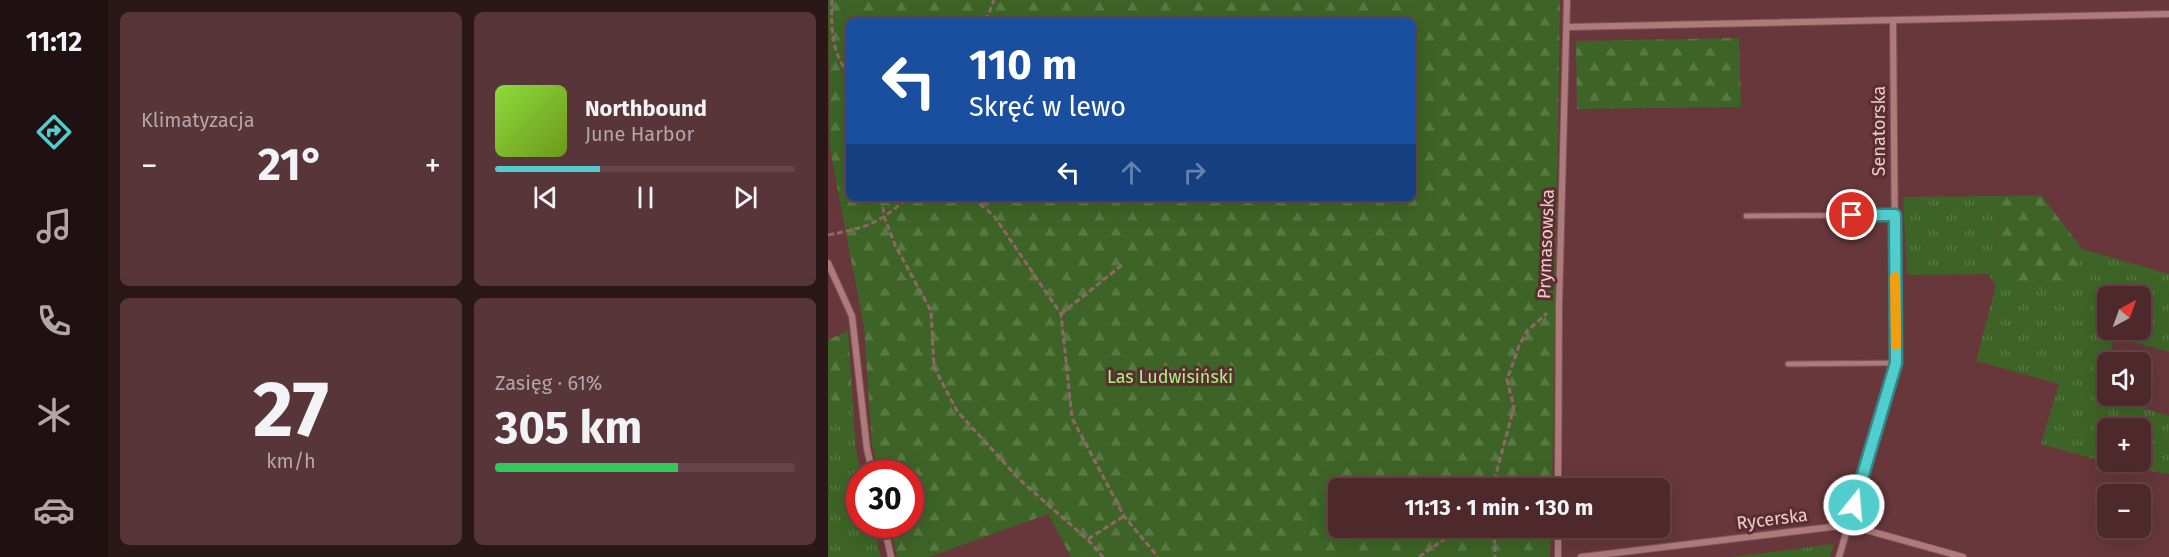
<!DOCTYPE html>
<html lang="pl">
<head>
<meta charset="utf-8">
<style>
	:root { --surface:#4d292c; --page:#573538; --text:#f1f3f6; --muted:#b3a6a9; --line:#644548; --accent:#52cdce }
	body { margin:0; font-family:"Fira Sans",sans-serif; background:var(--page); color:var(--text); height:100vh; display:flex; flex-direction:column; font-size:22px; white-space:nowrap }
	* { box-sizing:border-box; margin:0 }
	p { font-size:20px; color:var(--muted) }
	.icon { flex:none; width:33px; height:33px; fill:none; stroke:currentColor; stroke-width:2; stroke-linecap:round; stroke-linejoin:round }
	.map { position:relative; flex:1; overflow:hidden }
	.panel { display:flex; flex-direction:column; gap:12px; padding:12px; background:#2a1718; width:720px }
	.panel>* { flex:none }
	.banner { position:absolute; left:18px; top:18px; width:570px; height:183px; border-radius:9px; box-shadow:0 6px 24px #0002,0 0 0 2px var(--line); background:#1a4fa0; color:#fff; overflow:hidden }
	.needle { width:39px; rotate:41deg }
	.controls { position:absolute; left:1269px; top:286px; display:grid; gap:12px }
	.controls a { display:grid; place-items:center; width:54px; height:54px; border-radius:9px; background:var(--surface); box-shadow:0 6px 24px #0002,0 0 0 2px var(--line); font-size:30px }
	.speed { position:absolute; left:18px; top:460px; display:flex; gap:12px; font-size:30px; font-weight:700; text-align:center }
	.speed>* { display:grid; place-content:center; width:78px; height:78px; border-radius:50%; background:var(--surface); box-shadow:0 6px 24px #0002,0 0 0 2px var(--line); line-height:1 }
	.speed .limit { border:9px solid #d22; background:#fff; color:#111 }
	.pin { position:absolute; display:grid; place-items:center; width:51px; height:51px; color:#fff; margin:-26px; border:3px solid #fff; border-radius:50%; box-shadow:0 2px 6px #0007 }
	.me { position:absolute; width:66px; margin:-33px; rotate:17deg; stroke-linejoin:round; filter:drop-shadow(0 0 4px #0008) }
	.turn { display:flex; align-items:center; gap:21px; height:126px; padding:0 24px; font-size:27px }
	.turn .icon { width:78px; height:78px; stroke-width:2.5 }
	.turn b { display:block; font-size:42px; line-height:51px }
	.lanes { display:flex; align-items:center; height:57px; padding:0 24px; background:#0003; justify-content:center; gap:30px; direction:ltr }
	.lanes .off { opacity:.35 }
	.big { font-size:45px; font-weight:700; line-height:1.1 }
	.panel .card { flex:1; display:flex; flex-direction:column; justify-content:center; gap:9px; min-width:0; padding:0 21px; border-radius:9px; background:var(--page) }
	.panel .dial { align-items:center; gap:0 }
	.dial b { font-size:78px; line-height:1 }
	.song { display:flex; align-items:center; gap:18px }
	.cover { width:72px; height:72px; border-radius:9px; background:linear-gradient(135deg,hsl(90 70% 55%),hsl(80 70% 35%)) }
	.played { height:6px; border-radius:3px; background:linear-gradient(90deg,var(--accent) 35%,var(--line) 35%) }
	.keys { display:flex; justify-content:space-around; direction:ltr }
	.heat { display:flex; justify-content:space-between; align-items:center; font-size:33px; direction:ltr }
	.charge { height:9px; border-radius:4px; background:linear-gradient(90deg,#34c759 61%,var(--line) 0) }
	.panel .tiles { flex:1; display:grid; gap:12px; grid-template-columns:repeat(2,1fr) }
	.trip { position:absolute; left:500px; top:478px; width:342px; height:60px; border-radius:9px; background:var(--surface); box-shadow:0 6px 24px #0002,0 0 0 2px var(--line); font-weight:700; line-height:60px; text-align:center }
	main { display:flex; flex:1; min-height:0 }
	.dock { display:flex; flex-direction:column; width:108px; justify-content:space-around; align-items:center; background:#1f1012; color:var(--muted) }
	.dock .icon { width:42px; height:42px }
	.dock .on { color:var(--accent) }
	.dock b { font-size:27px; color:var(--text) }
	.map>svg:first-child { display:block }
	.grass { fill:url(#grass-tufts); fill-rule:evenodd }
	.forest { fill:url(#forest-firs); fill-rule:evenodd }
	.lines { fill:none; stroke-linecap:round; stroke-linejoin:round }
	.lane-casing { stroke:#7d5559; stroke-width:7 }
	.street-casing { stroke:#7d5559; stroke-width:8 }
	.path { stroke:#916669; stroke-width:3; stroke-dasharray:6 3; stroke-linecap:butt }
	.lane { stroke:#af7a7c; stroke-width:4.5 }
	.street { stroke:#af7a7c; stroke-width:6 }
	.route-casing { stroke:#358586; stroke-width:15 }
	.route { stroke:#52cdce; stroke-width:10 }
	.slow { stroke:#f59e0b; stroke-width:10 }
	.labels { text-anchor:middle; stroke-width:6; stroke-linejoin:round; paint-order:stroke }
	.street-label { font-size:18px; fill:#ebcdcd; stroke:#5b2d31 }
	.park-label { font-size:18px; fill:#a6f47d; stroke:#5b2d31 }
</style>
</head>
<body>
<main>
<nav class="dock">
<b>11:12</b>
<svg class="icon on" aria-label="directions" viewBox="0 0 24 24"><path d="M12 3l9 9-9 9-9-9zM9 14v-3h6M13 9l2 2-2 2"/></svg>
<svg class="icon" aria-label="music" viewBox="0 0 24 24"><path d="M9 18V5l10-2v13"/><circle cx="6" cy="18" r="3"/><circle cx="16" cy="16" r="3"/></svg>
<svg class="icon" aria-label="phone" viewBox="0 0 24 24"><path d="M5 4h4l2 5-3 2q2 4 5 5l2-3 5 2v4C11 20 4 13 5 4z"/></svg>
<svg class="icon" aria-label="climate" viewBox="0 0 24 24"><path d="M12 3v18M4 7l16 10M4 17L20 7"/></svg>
<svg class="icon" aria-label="car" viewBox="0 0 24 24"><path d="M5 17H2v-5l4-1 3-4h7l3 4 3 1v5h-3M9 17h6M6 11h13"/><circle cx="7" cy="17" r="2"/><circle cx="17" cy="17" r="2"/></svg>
</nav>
<section class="panel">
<div class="tiles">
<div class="card"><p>Klimatyzacja</p>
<div class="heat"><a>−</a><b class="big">21°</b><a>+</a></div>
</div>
<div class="card">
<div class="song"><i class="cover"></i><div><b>Northbound</b><p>June Harbor</p></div></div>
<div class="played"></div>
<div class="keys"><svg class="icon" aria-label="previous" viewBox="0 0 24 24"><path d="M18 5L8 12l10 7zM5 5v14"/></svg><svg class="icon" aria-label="pause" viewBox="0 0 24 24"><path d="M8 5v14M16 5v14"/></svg><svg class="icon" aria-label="next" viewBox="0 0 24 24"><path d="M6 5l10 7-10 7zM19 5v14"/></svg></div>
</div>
<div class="card dial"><b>27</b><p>km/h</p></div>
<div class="card"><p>Zasięg · 61%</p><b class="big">305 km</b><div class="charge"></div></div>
</div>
</section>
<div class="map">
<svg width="1341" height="557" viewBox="0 0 1341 557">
	<defs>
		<pattern id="grass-tufts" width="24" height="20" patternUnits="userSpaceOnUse" patternTransform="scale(1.5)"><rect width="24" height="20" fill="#3d6426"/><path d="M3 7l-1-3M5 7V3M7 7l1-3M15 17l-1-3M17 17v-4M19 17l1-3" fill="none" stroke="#597944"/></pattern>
		<pattern id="forest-firs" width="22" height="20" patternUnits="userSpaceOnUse" patternTransform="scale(1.5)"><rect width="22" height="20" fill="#3d6426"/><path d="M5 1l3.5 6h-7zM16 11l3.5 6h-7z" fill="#597944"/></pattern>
	</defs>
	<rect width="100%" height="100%" fill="#67373b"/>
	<g class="grass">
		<path d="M1170,196l1,67 68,33 15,-47 87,25v78l-54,-15 -18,57 72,22v58l-50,-8 -78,-22 18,-60 -83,-23 20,-76 -8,-11 -81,1 -4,-78zM1280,297h32v33h-32zM1280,429h32v33h-32z"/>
		<polygon points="25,408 28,450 33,474 32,525 45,525 53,557 0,557 0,418"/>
		<polygon points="1006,544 1002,557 904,557"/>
	</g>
	<g class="forest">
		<path d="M0,0h732l-8,489h-214v39h213l-1,29h-479l-23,-43 -119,43h-32l-7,-32h20v-51h-31l-7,-30 -8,-117 -34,-178zM21,21h564v177h-564z"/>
		<polygon points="911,38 913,107 749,109 748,41"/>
		<polygon points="1213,195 1254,249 1240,297 1185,281 1171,263 1170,196"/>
		<polygon points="20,331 25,408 0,418 0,340"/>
	</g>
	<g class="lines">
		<defs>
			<g id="lane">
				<polyline points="918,216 1067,215"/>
				<polyline points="960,364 1068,363"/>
			</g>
			<g id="street">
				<polyline points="740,27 1341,14"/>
				<polyline points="0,263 24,316 39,449 45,474"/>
				<polyline points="730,489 731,304 739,0"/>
				<polyline points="56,525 63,557"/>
				<polyline points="730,557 730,528"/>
				<polyline points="753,557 1020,525 1135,557"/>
				<polyline points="1011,557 1068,363 1065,20"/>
			</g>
		</defs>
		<use href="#lane" class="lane-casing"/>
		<use href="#street" class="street-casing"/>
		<g class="path">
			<path d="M4,0c-1,26 -1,53 17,74"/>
			<polyline points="158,21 166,0"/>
			<polyline points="53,198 57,219 67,245 103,311 106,367 129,411 192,480 260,540 275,557"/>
			<polyline points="145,198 166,216 233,314 244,418 296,516 330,557"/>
			<path d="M0,235c37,-7 51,-11 79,-37"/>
			<polyline points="233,314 294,265"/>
			<polyline points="664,489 686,407 679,380 691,346 699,331 719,313"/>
			<polyline points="666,528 667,557"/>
			<polyline points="260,539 296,516"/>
			<polyline points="591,557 632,528"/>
		</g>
		<use href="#lane" class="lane"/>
		<use href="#street" class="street"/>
	</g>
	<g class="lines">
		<defs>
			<polyline id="route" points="1024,215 1067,215 1068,363 1026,505"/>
		</defs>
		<use href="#route" class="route-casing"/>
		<use href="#route" class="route"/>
		<polyline class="slow" points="1067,277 1068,345"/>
	</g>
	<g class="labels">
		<g class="street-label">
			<text transform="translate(1051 131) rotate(-90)" y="6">Senatorska</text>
			<text transform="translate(718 244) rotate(-88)" y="6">Prymasowska</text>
			<text transform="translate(944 519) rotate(-7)" y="6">Rycerska</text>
		</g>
		<g class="park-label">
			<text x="342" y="383">Las Ludwisiński</text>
		</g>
	</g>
</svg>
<div class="controls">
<a><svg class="needle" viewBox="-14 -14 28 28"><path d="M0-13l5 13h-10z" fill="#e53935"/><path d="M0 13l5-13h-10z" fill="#b3a6a9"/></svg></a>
<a><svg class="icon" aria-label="sound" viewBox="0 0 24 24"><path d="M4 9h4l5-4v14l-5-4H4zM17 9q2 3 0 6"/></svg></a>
<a>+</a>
<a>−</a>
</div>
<div class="speed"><div class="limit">30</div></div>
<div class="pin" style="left:1024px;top:215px;background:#d93025"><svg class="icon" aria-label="arrive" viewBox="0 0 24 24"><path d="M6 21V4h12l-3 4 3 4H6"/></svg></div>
<svg class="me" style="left:1026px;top:505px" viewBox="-20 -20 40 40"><circle r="17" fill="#52cdce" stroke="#fff" stroke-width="3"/><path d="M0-11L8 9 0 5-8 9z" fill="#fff"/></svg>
<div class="trip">11:13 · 1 min · 130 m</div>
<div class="banner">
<div class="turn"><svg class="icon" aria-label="left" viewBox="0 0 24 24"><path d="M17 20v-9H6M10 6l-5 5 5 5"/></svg><div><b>110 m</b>Skręć w lewo</div></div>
<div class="lanes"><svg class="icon" aria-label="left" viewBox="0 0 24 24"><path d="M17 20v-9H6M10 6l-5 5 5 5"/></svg><svg class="icon off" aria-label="ahead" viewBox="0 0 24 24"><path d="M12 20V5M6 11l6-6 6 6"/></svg><svg class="icon off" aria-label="right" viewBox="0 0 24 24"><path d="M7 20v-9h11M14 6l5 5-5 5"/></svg></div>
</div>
</div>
</main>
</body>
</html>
